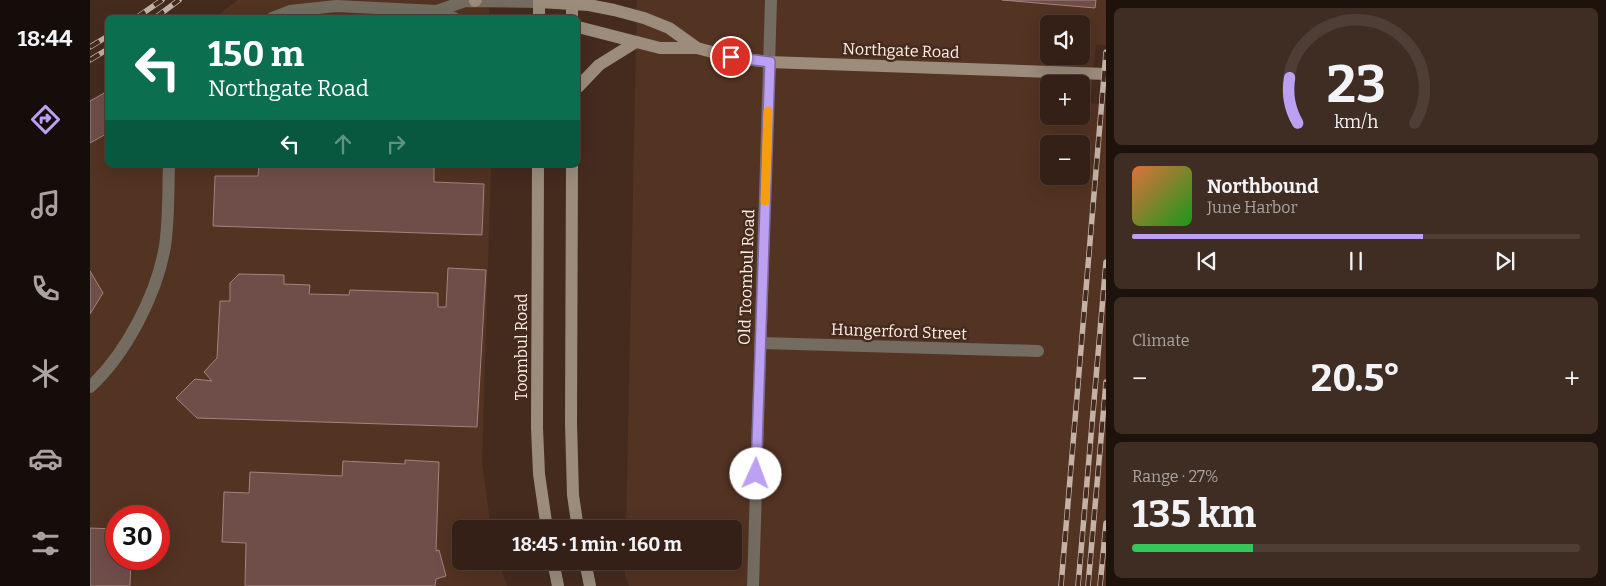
<!DOCTYPE html>
<html lang="en">
<head>
<meta charset="utf-8">
<style>
	:root { --surface:#342016; --page:#3f2d23; --text:#f1f3f6; --muted:#a9a3a1; --line:#4e3e35; --accent:#bca0f2 }
	body { margin:0; font-family:Bitter,serif; background:var(--page); color:var(--text); height:100vh; display:flex; flex-direction:column; font-size:19px; white-space:nowrap }
	* { box-sizing:border-box; margin:0 }
	p { font-size:16px; color:var(--muted) }
	.icon { flex:none; width:28px; height:28px; fill:none; stroke:currentColor; stroke-width:2; stroke-linecap:round; stroke-linejoin:round }
	.map { position:relative; flex:1; overflow:hidden }
	.sheet { display:flex; flex-direction:column; gap:8px; padding:8px; background:#1d120c; width:500px }
	.sheet>* { flex:none }
	.guide { position:absolute; left:15px; top:15px; width:475px; height:152px; border-radius:8px; box-shadow:0 5px 20px #0002,0 0 0 1px var(--line); background:#0b6e4f; color:#fff; overflow:hidden }
	.controls { position:absolute; left:950px; top:15px; display:grid; gap:10px }
	.controls a { display:grid; place-items:center; width:50px; height:50px; border-radius:8px; background:var(--surface); box-shadow:0 5px 20px #0002,0 0 0 1px var(--line); font-size:25px }
	.speed { position:absolute; left:15px; top:505px; display:flex; gap:10px; font-size:25px; font-weight:700; text-align:center }
	.speed>* { display:grid; place-content:center; width:65px; height:65px; border-radius:50%; background:var(--surface); box-shadow:0 5px 20px #0002,0 0 0 1px var(--line); line-height:1 }
	.speed .limit { border:8px solid #d22; background:#fff; color:#111 }
	.pin { position:absolute; display:grid; place-items:center; width:42px; height:42px; color:#fff; margin:-21px; border:2px solid #fff; border-radius:50%; box-shadow:0 1px 5px #0007 }
	.me { position:absolute; width:55px; margin:-28px; rotate:2deg; stroke-linejoin:round; filter:drop-shadow(0 0 4px #0008) }
	.turn { display:flex; align-items:center; gap:18px; height:105px; padding:0 20px; font-size:22px }
	.turn .icon { width:65px; height:65px; stroke-width:2.5 }
	.turn b { display:block; font-size:35px; line-height:42px }
	.lanes { display:flex; align-items:center; height:48px; padding:0 20px; background:#0003; justify-content:center; gap:25px; direction:ltr }
	.lanes .off { opacity:.35 }
	.big { font-size:38px; font-weight:700; line-height:1.1 }
	.sheet .tile { flex:1; display:flex; flex-direction:column; justify-content:center; gap:8px; min-width:0; padding:0 18px; border-radius:8px; background:var(--page) }
	.sheet .dial { align-items:center; gap:0 }
	.dial svg { height:130px; overflow:visible; fill:none; stroke:var(--line); stroke-width:7; stroke-linecap:round; text-anchor:middle }
	.dial text { fill:var(--text); stroke:none }
	.song { display:flex; align-items:center; gap:15px }
	.cover { width:60px; height:60px; border-radius:8px; background:linear-gradient(135deg,hsl(20 70% 55%),hsl(120 70% 35%)) }
	.played { height:5px; border-radius:2px; background:linear-gradient(90deg,var(--accent) 65%,var(--line) 65%) }
	.keys { display:flex; justify-content:space-around; direction:ltr }
	.heat { display:flex; justify-content:space-between; align-items:center; font-size:28px; direction:ltr }
	.charge { height:8px; border-radius:4px; background:linear-gradient(90deg,#34c759 27%,var(--line) 0) }
	.trip { position:absolute; left:362px; top:520px; width:290px; height:50px; border-radius:8px; background:var(--surface); box-shadow:0 5px 20px #0002,0 0 0 1px var(--line); font-weight:700; line-height:50px; text-align:center }
	main { display:flex; flex:1; min-height:0 }
	.tabs { display:flex; flex-direction:column; width:90px; justify-content:space-around; align-items:center; background:#150d09; color:var(--muted) }
	.tabs .icon { width:35px; height:35px }
	.tabs .selected { color:var(--accent) }
	.tabs b { font-size:22px; color:var(--text) }
	.map>svg:first-child { display:block }
	.built { fill:#533322; fill-rule:evenodd }
	.building { fill:#6f4e4a; stroke:#a5827d }
	.lines { fill:none; stroke-linecap:round; stroke-linejoin:round }
	.street { stroke:#756c61; stroke-width:12 }
	.secondary { stroke:#9b8c7b; stroke-width:12 }
	.rail-casing { stroke:#c5b2a7; stroke-width:5.5 }
	.rail { stroke:#452b1e; stroke-width:4; stroke-dasharray:11; stroke-linecap:butt }
	.route-casing { stroke:#7a689d; stroke-width:12 }
	.route { stroke:#bca0f2; stroke-width:9 }
	.slow { stroke:#f59e0b; stroke-width:9 }
	.labels { text-anchor:middle; stroke-width:5; stroke-linejoin:round; paint-order:stroke }
	.street-label { font-size:16px; fill:#ffeee5; stroke:#452b1e }
</style>
</head>
<body>
<main>
<nav class="tabs">
<b>18:44</b>
<svg class="icon selected" aria-label="directions" viewBox="0 0 24 24"><path d="M12 3l9 9-9 9-9-9zM9 14v-3h6M13 9l2 2-2 2"/></svg>
<svg class="icon" aria-label="music" viewBox="0 0 24 24"><path d="M9 18V5l10-2v13"/><circle cx="6" cy="18" r="3"/><circle cx="16" cy="16" r="3"/></svg>
<svg class="icon" aria-label="phone" viewBox="0 0 24 24"><path d="M5 4h4l2 5-3 2q2 4 5 5l2-3 5 2v4C11 20 4 13 5 4z"/></svg>
<svg class="icon" aria-label="climate" viewBox="0 0 24 24"><path d="M12 3v18M4 7l16 10M4 17L20 7"/></svg>
<svg class="icon" aria-label="car" viewBox="0 0 24 24"><path d="M5 17H2v-5l4-1 3-4h7l3 4 3 1v5h-3M9 17h6M6 11h13"/><circle cx="7" cy="17" r="2"/><circle cx="17" cy="17" r="2"/></svg>
<svg class="icon" aria-label="filters" viewBox="0 0 24 24"><path d="M4 7h16M4 17h16"/><circle cx="9" cy="7" r="2"/><circle cx="15" cy="17" r="2"/></svg>
</nav>
<div class="map">
<svg width="1016" height="586" viewBox="0 0 1016 586">
	<rect width="100%" height="100%" fill="#452b1e"/>
	<g class="built">
		<polygon points="148,0 398,0 400,17 123,18"/>
		<path d="M547,0h469v45h-10l-6,58 16,2v481h-477l-4,-10v-15h109v-32h-108zM959,24h32v32h-32zM959,84h32v32h-32zM959,144h32v32h-32z"/>
		<path d="M17,90l1,75h383l-9,297 9,67h-30v32h38l8,25h-417v-486zM26,516h43v43h-43z"/>
	</g>
	<g class="building">
		<polygon points="912,0 1006,0 1005,8"/>
		<polygon points="18,91 18,133 0,143 0,101"/>
		<polygon points="169,165 344,165 344,182 394,184 392,235 123,226 125,176 168,176"/>
		<polygon points="358,268 396,270 387,427 107,418 86,398 105,379 122,381 114,372 127,358 130,301 140,301 140,283 149,274 194,275 194,284 220,285 219,294 259,295 260,290 348,293 348,307 356,307"/>
		<polygon points="0,271 13,293 0,314"/>
		<polygon points="315,460 349,462 346,551 349,550 356,576 346,579 345,586 155,586 156,543 132,542 134,492 159,493 160,472 252,476 253,461 315,464"/>
		<polygon points="0,528 26,529 26,559 41,559 40,586 0,586"/>
	</g>
	<g class="lines">
		<g class="street">
			<polyline points="347,11 375,1 449,2"/>
			<polyline points="182,18 200,11 246,6 347,11 364,18"/>
			<polyline points="670,343 948,351"/>
			<path d="M0,387c36,-33 67,-93 75,-141 4,-27 3,-54 4,-81"/>
			<polyline points="663,586 681,0"/>
		</g>
		<g class="secondary">
			<polyline points="385,1 386,0"/>
			<polyline points="449,2 499,5 524,10 554,18 579,28 607,48 641,57 679,62 1016,74"/>
			<polyline points="449,18 449,0"/>
			<polyline points="482,18 482,0"/>
			<polyline points="488,27 570,48 607,48"/>
			<polyline points="488,87 509,65 546,42"/>
			<polyline points="448,165 447,428 449,474 457,529"/>
			<polyline points="482,165 481,423 483,495 488,529"/>
			<polyline points="463,561 468,586"/>
			<polyline points="495,561 500,586"/>
		</g>
		<defs>
			<g id="rail">
				<polyline points="46,18 72,0"/>
				<polyline points="65,18 89,0"/>
				<polyline points="0,47 18,36"/>
				<polyline points="0,60 18,49"/>
				<polyline points="971,586 1016,52"/>
				<polyline points="988,586 1016,262"/>
				<polyline points="998,586 1016,382"/>
				<polyline points="1010,586 1016,523"/>
			</g>
		</defs>
		<use href="#rail" class="rail-casing"/>
		<use href="#rail" class="rail"/>
	</g>
	<g class="lines">
		<defs>
			<polyline id="route" points="641,57 680,62 666,474"/>
		</defs>
		<use href="#route" class="route-casing"/>
		<use href="#route" class="route"/>
		<polyline class="slow" points="675,201 678,111"/>
	</g>
	<g class="labels">
		<g class="street-label">
			<text transform="translate(811 50) rotate(2)" y="6">Northgate Road</text>
			<text transform="translate(656 277) rotate(-88)" y="6">Old Toombul Road</text>
			<text transform="translate(809 331) rotate(2)" y="6">Hungerford Street</text>
			<text transform="translate(431 347) rotate(-90)" y="6">Toombul Road</text>
		</g>
	</g>
</svg>
<div class="controls">
<a><svg class="icon" aria-label="sound" viewBox="0 0 24 24"><path d="M4 9h4l5-4v14l-5-4H4zM17 9q2 3 0 6"/></svg></a>
<a>+</a>
<a>−</a>
</div>
<div class="speed"><div class="limit">30</div></div>
<div class="pin" style="left:641px;top:57px;background:#d93025"><svg class="icon" aria-label="arrive" viewBox="0 0 24 24"><path d="M6 21V4h12l-3 4 3 4H6"/></svg></div>
<svg class="me" style="left:666px;top:474px" viewBox="-20 -20 40 40"><circle r="19" fill="#fff"/><path d="M0-13L10 11 0 6-10 11z" fill="#bca0f2"/></svg>
<div class="trip">18:45 · 1 min · 160 m</div>
<div class="guide">
<div class="turn"><svg class="icon" aria-label="left" viewBox="0 0 24 24"><path d="M17 20v-9H6M10 6l-5 5 5 5"/></svg><div><b>150 m</b>Northgate Road</div></div>
<div class="lanes"><svg class="icon" aria-label="left" viewBox="0 0 24 24"><path d="M17 20v-9H6M10 6l-5 5 5 5"/></svg><svg class="icon off" aria-label="ahead" viewBox="0 0 24 24"><path d="M12 20V5M6 11l6-6 6 6"/></svg><svg class="icon off" aria-label="right" viewBox="0 0 24 24"><path d="M7 20v-9h11M14 6l5 5-5 5"/></svg></div>
</div>
</div>
<section class="sheet">
<div class="tile dial"><svg viewBox="0 0 100 80">
<path d="M14 69A42 42 0 1 1 86 69"/>
<path d="M14 69A42 42 0 0 1 9 41" stroke="#bca0f2"/>
<text x="50" y="56" font-size="32" font-weight="700">23</text>
<text x="50" y="72" font-size="11">km/h</text>
</svg></div>
<div class="tile">
<div class="song"><i class="cover"></i><div><b>Northbound</b><p>June Harbor</p></div></div>
<div class="played"></div>
<div class="keys"><svg class="icon" aria-label="previous" viewBox="0 0 24 24"><path d="M18 5L8 12l10 7zM5 5v14"/></svg><svg class="icon" aria-label="pause" viewBox="0 0 24 24"><path d="M8 5v14M16 5v14"/></svg><svg class="icon" aria-label="next" viewBox="0 0 24 24"><path d="M6 5l10 7-10 7zM19 5v14"/></svg></div>
</div>
<div class="tile"><p>Climate</p>
<div class="heat"><a>−</a><b class="big">20.5°</b><a>+</a></div>
</div>
<div class="tile"><p>Range · 27%</p><b class="big">135 km</b><div class="charge"></div></div>
</section>
</main>
</body>
</html>
